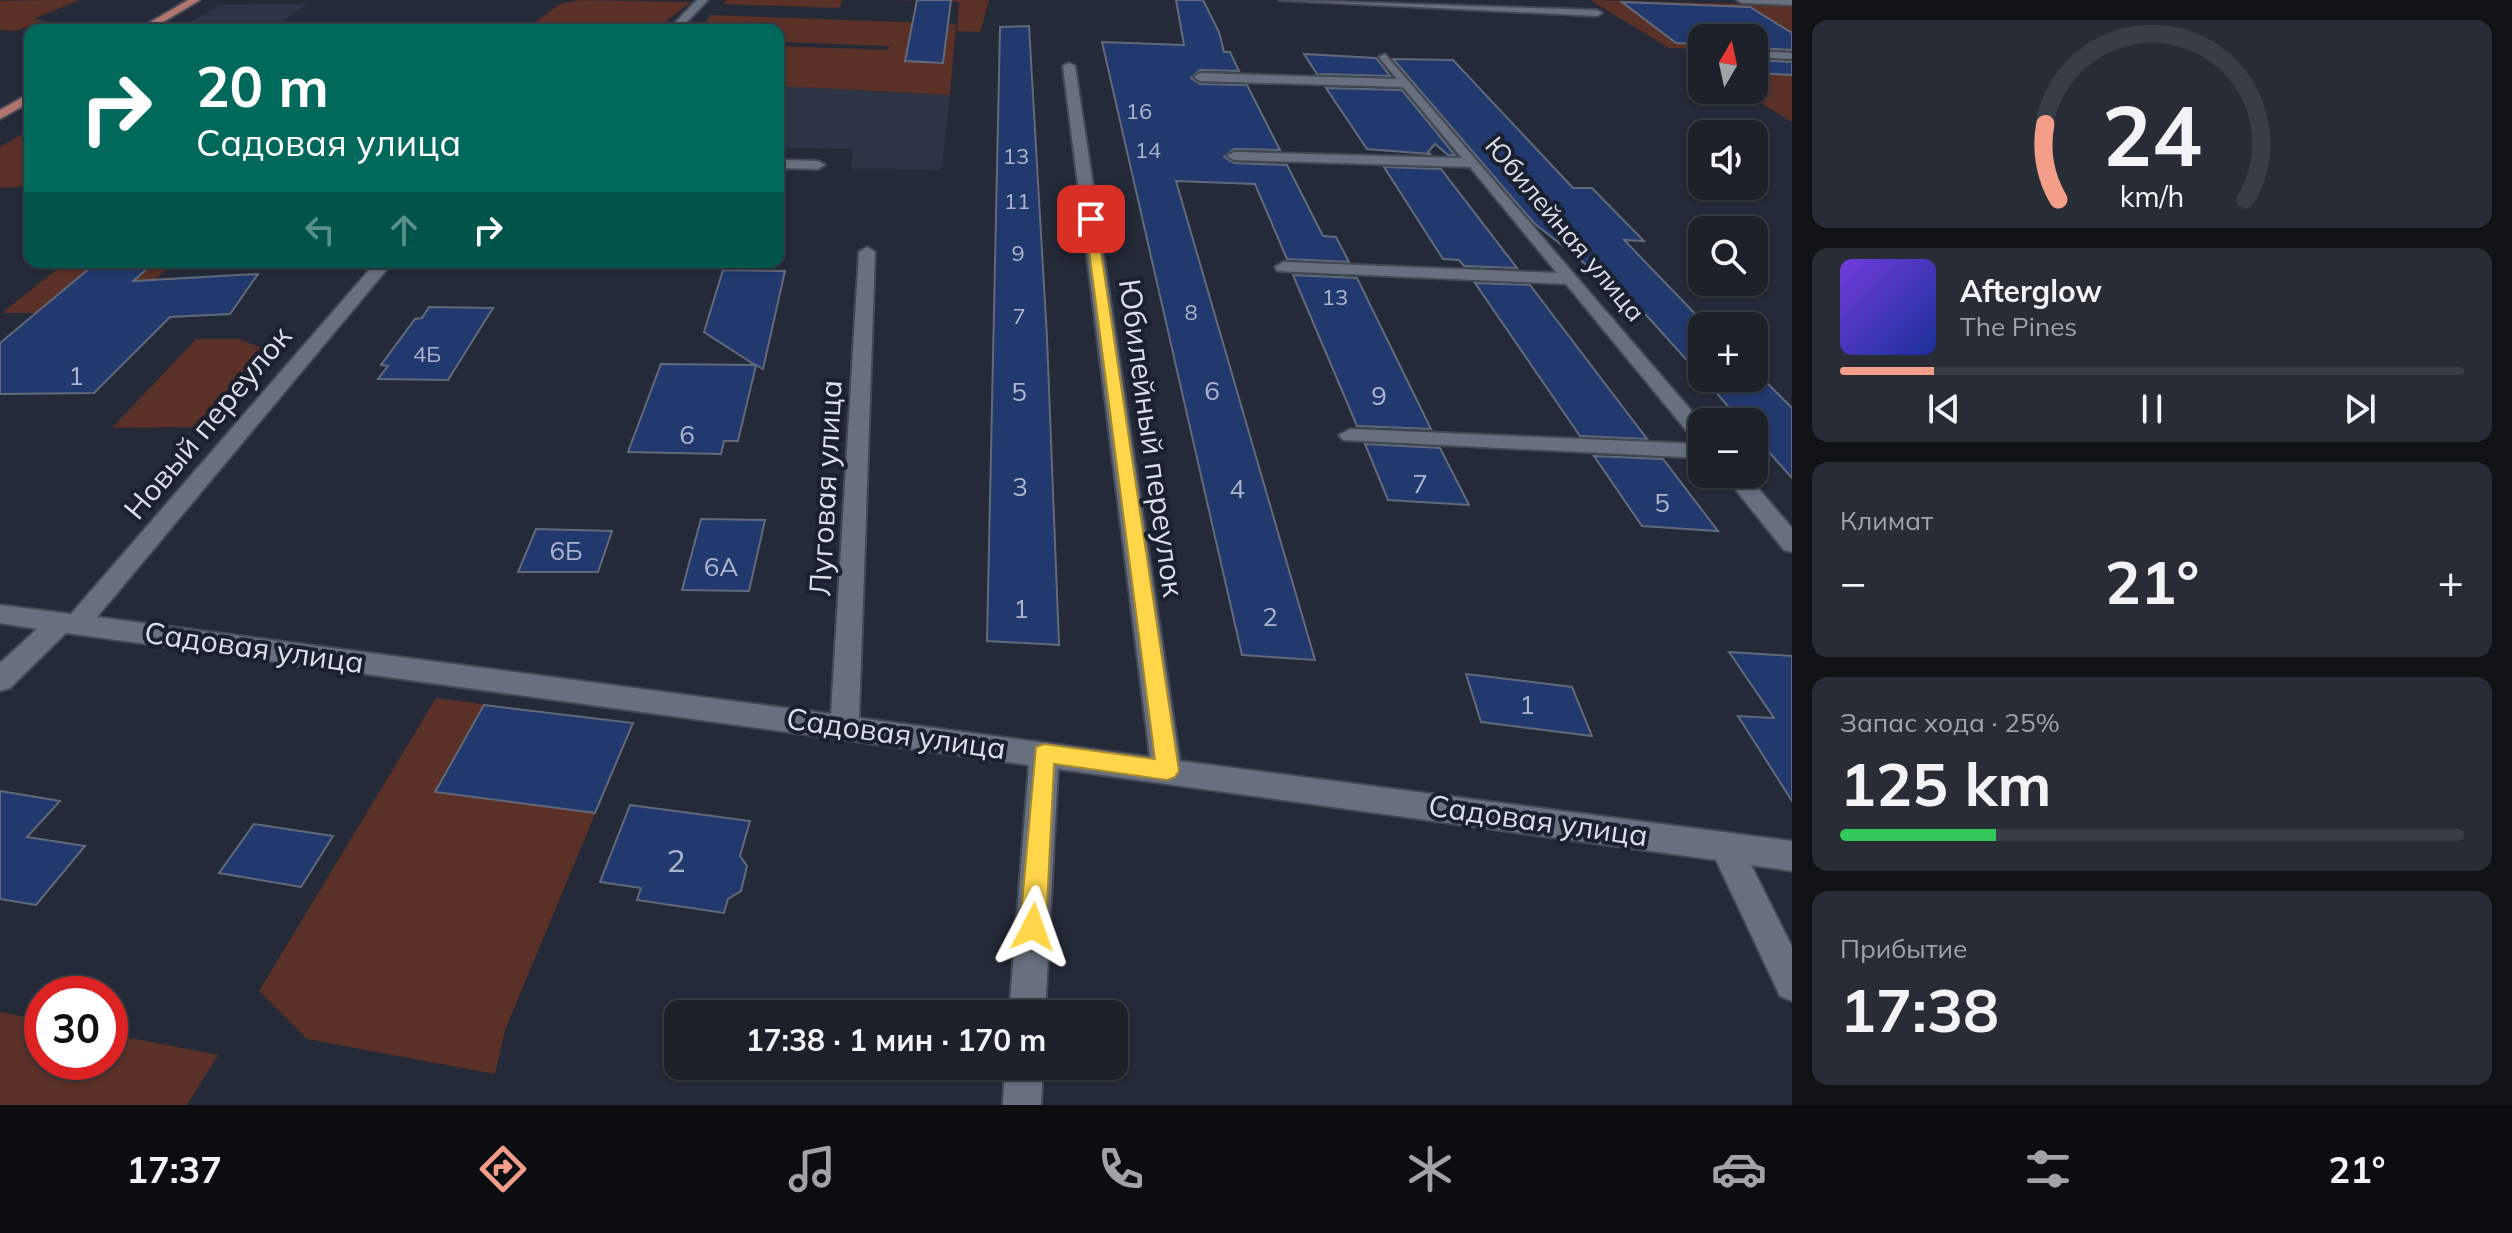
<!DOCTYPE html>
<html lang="ru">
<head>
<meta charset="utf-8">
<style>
	:root { --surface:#1b2029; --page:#282d35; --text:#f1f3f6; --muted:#a0a3a8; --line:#393e46; --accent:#f49e8a }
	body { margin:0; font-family:Mulish,sans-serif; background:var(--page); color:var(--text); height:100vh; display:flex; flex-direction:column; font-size:30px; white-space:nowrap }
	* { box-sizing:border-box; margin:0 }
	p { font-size:26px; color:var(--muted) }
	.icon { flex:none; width:44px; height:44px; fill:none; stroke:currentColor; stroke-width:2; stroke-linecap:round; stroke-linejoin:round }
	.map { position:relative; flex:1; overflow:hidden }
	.details { display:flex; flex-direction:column; gap:20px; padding:20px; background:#0f1217; width:720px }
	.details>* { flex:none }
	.top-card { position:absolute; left:24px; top:24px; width:760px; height:244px; border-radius:16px; box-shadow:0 2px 6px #0004,0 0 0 2px var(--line); background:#00695c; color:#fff; overflow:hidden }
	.needle { width:52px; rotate:9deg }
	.tools { position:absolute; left:1688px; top:24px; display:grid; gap:16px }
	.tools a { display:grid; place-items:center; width:80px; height:80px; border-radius:16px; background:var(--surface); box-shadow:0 2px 6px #0004,0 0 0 2px var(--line); font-size:40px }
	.speed { position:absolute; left:24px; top:976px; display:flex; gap:16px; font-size:40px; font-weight:700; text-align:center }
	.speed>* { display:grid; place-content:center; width:104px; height:104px; border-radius:50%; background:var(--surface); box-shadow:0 2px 6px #0004,0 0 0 2px var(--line); line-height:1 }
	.speed .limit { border:12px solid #d22; background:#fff; color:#111 }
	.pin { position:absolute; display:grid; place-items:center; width:68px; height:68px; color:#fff; margin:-34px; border-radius:16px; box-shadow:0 4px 12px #0006 }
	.me { position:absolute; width:88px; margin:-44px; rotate:4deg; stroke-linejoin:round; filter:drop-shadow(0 0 6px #0008) }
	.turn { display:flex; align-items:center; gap:28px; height:168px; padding:0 40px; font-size:36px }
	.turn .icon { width:104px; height:104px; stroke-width:2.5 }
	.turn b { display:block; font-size:56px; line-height:68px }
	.lanes { display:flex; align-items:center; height:76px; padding:0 40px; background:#0003; justify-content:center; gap:40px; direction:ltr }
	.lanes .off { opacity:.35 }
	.big { font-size:60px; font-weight:700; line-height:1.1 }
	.details .widget { flex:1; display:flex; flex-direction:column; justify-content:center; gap:12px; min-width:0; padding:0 28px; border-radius:16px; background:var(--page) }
	.details .dial { align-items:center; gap:0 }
	.dial svg { height:208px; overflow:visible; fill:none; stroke:var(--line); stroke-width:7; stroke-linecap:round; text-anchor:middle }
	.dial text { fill:var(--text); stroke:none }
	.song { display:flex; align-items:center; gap:24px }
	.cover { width:96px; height:96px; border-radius:12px; background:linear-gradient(135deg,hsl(260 70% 55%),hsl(230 70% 35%)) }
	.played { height:8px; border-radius:4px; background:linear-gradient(90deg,var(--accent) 15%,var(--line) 15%) }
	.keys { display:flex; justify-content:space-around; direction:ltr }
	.heat { display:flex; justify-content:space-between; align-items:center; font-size:44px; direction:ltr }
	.charge { height:12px; border-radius:6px; background:linear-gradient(90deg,#34c759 25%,var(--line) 0) }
	.trip { position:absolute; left:664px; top:1000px; width:464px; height:80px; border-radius:16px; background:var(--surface); box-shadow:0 2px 6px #0004,0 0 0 2px var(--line); font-weight:700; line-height:80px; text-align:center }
	.tab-bar { display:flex; height:128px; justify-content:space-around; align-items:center; background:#0b0d10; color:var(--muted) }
	.tab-bar .icon { width:56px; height:56px }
	.tab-bar .active { color:var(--accent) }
	.tab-bar b { font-size:36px; color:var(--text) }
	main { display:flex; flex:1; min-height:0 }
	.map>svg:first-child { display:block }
	.built { fill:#2c3446 }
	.green { fill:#5a3027 }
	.building { fill:#21396f; stroke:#626a79; stroke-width:2 }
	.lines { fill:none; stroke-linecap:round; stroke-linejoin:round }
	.street-casing { stroke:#434853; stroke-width:4 }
	.primary-casing { stroke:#434853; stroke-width:4 }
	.street { fill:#68707f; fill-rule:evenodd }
	.primary { fill:#b0756d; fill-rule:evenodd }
	.route { fill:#ffd54a; stroke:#a68a30; stroke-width:2 }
	.labels { text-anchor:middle; stroke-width:8; stroke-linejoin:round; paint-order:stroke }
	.far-number-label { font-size:22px; fill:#acb6ca }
	.far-street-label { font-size:26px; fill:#dbdfe8; stroke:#1a202d }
	.number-label { font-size:26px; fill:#acb6ca }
	.street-label { font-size:30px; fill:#dbdfe8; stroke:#1a202d }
	.near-number-label { font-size:32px; fill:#acb6ca }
</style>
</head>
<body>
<main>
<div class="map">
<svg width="1792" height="1105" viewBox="0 0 1792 1105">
	<rect width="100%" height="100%" fill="#242a37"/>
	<g class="built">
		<polygon points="307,4 271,30 188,30 181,27 220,5"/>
		<polygon points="778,86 950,95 942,170 851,169 853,149 778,148"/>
	</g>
	<g class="green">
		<polygon points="47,0 80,0 33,19 44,20 16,31 0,30 0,1"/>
		<polygon points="579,0 691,2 655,30 525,30 560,4"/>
		<polygon points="727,0 843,0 839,8 722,4"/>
		<polygon points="898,0 989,0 980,32 957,31 959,2"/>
		<polygon points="1590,0 1792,5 1792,53 1754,51 1754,38 1702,38 1702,49 1669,48"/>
		<polygon points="710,15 956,24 950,95 778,86 778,46 888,50 890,46 778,42 778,30 702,30"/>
		<polygon points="1754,58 1792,59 1792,122 1739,90 1754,90"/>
		<polygon points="30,130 30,186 0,188 0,147"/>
		<polygon points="66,262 174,262 119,313 2,313"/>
		<polygon points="196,339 238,339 262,348 197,427 112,428"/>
		<polygon points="436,698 633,723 505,1030 495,1074 307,1039 259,991"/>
		<polygon points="0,1012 42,1020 42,1062 110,1062 110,1034 218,1055 187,1105 0,1105"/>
	</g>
	<g class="building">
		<polygon points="917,0 951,0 943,63 905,61"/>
		<polygon points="1176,0 1203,0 1219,32 1224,52 1230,52 1239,71 1200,70 1191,78 1200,84 1247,85 1280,150 1234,149 1224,157 1234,163 1287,165 1323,236 1336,237 1349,262 1287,259 1255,184 1176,181 1315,660 1242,655 1102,42 1184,45"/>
		<polygon points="1622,2 1750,7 1792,33 1792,50 1754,48 1754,38 1702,38 1702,44 1676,43"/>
		<polygon points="1029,26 1047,338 1059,645 987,641 1000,27"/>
		<polygon points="1304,54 1376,58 1390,76 1317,74"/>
		<polygon points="1393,59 1453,60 1573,188 1592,188 1644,241 1624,240 1707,326 1702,326 1702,377 1638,306 1534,223"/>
		<polygon points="1754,60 1792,62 1792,75 1754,73"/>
		<polygon points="1326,88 1402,90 1455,155 1448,155 1435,144 1428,152 1430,154 1367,149"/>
		<polygon points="1384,167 1441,169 1517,268 1464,266 1459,260 1443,259"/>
		<polygon points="97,262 155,262 133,281 258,274 230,314 170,317 94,393 0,394 0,343"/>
		<polygon points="723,270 785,271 763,369 756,365 738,441 724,441 721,454 628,452 661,364 755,365 704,332"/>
		<polygon points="1293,275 1357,278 1431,429 1357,426"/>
		<polygon points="1475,283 1530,285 1647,439 1580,436"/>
		<polygon points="429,307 493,308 448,380 378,379 388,366 381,365 415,319 422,318"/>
		<polygon points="1754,375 1760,376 1792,408 1792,478 1754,435 1754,422 1742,422 1703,378 1754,378"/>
		<polygon points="1365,444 1440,448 1469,505 1388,500"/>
		<polygon points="1594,456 1663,459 1718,531 1642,526"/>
		<polygon points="701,519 765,520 749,591 682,590"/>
		<polygon points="536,529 612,531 598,572 518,572"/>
		<polygon points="1729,652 1792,656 1792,801 1738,716 1774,718"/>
		<polygon points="1466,674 1572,687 1592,736 1481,722"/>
		<polygon points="484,705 633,723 595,813 435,792"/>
		<polygon points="0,791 60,801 27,837 85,846 36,905 0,899"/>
		<polygon points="630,805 750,821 740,856 747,866 741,891 728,899 724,913 637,900 641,888 600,882"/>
		<polygon points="254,824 333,836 301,887 219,873"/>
	</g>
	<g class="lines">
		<defs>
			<g id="street">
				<polygon points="697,0 708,0 679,30 668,30"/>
				<polygon points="1279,0 1597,10 1602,13 1597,16"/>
				<polygon points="1737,0 1792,0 1792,5 1742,3"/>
				<polygon points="1754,51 1792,53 1792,59 1754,57"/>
				<polygon points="1385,54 1702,423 1702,442 1695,441 1566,284 1277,271 1275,267 1283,262 1557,273 1470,167 1234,160 1227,156 1234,152 1462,158 1403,87 1200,81 1194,77 1200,73 1397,79 1379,57"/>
				<polygon points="1069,63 1075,66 1180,761 1792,841 1792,871 1751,865 1792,947 1792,1001 1780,996 1716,860 1058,769 1045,1014 1009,1014 1029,765 66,633 10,688 0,691 0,663 37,629 0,623 0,605 71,614 376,262 393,262 97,617 831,714 859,252 867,247 875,252 859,718 1150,757 1063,66"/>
				<polygon points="778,160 818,161 825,165 818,169 778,168"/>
				<polygon points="1350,429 1702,444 1702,458 1343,440 1339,435"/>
				<polygon points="1723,474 1746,474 1792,528 1792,552 1784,550"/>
				<polygon points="1005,1066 1043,1066 1041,1105 1003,1105"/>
			</g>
			<g id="primary">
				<polygon points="188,0 200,0 150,30 137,30"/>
				<polygon points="30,93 30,102 0,119 0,110"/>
			</g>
		</defs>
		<use href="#street" class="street-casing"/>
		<use href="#primary" class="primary-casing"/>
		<use href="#street" class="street"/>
		<use href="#primary" class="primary"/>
	</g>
	<polygon class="route" points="1091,216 1096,219 1179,771 1175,777 1167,780 1054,764 1046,927 1042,936 1033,940 1024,936 1020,927 1036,747 1044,744 1155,759 1085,219"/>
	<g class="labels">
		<g class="far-number-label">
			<text x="1139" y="119">16</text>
			<text x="1148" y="158">14</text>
			<text x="1016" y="164">13</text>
			<text x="1017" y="209">11</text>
			<text x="1018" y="261">9</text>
			<text x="1335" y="305">13</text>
			<text x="1191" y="320">8</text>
			<text x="1019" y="324">7</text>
			<text x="427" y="362">4Б</text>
		</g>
		<g class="far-street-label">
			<text transform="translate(1565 229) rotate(50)" y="9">Юбилейная улица</text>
		</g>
		<g class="number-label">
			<text x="76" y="385">1</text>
			<text x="1212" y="400">6</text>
			<text x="1019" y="401">5</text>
			<text x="1379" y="405">9</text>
			<text x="687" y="444">6</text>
			<text x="1420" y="493">7</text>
			<text x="1020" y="496">3</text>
			<text x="1237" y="498">4</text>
			<text x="1662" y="512">5</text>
			<text x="566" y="560">6Б</text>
			<text x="721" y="576">6А</text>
			<text x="1021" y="618">1</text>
			<text x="1270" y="626">2</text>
			<text x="1527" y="714">1</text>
		</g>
		<g class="street-label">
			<text transform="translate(208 423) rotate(-50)" y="10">Новый переулок</text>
			<text transform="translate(1151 438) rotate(82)" y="10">Юбилейный переулок</text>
			<text transform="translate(826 488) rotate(-87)" y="10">Луговая улица</text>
			<text transform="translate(254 648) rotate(8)" y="10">Садовая улица</text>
			<text transform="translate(896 734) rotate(8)" y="10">Садовая улица</text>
			<text transform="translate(1538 821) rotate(8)" y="10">Садовая улица</text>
		</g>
		<g class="near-number-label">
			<text x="676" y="872">2</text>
		</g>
	</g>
</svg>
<div class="tools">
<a><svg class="needle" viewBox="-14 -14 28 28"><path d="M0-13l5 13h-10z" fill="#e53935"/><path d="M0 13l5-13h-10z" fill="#a0a3a8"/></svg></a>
<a><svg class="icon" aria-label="sound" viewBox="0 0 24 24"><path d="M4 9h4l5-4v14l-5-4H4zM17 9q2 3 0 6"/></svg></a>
<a><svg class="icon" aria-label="search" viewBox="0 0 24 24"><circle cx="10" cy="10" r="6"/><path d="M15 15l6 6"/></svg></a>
<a>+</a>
<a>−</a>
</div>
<div class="speed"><div class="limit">30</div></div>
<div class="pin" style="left:1091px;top:219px;background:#d93025"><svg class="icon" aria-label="arrive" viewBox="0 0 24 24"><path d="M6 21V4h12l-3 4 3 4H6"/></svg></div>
<svg class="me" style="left:1033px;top:927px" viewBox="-20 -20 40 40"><path d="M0-17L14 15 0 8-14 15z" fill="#ffd54a" stroke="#fff" stroke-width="4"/></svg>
<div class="trip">17:38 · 1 мин · 170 m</div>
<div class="top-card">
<div class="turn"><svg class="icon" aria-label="right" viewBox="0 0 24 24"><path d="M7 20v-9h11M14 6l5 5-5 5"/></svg><div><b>20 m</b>Садовая улица</div></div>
<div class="lanes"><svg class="icon off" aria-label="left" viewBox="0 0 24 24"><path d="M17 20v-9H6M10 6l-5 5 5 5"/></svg><svg class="icon off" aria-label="ahead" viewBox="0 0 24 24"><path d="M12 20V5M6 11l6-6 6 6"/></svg><svg class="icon" aria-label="right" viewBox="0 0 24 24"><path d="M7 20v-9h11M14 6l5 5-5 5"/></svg></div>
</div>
</div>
<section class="details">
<div class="widget dial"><svg viewBox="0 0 100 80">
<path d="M14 69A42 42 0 1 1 86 69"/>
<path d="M14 69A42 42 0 0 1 9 40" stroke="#f49e8a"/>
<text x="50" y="56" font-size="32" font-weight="700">24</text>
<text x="50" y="72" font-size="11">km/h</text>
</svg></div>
<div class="widget">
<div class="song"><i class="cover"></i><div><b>Afterglow</b><p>The Pines</p></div></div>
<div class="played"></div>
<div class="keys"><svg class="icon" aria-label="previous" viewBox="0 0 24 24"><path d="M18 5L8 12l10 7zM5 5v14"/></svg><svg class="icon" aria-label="pause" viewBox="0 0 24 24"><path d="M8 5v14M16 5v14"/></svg><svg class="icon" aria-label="next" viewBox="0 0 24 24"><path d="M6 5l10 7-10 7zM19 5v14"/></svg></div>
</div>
<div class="widget"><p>Климат</p>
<div class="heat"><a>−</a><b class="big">21°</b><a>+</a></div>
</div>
<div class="widget"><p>Запас хода · 25%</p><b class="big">125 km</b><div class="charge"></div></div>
<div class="widget"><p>Прибытие</p><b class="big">17:38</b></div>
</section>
</main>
<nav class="tab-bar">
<b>17:37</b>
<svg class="icon active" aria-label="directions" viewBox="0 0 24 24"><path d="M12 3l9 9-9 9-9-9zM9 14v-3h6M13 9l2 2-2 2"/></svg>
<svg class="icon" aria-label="music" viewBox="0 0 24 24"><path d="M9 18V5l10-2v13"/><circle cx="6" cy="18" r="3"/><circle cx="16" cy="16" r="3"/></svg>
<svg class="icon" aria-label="phone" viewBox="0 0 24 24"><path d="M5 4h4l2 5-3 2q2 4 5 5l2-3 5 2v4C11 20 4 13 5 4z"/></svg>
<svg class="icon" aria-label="climate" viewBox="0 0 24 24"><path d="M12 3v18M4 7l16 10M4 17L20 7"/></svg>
<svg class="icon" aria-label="car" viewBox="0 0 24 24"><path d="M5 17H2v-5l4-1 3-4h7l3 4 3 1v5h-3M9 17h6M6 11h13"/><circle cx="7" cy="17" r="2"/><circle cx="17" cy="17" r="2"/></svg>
<svg class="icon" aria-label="filters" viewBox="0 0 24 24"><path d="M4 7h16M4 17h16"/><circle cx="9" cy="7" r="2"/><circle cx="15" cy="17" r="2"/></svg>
<b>21°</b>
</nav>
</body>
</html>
